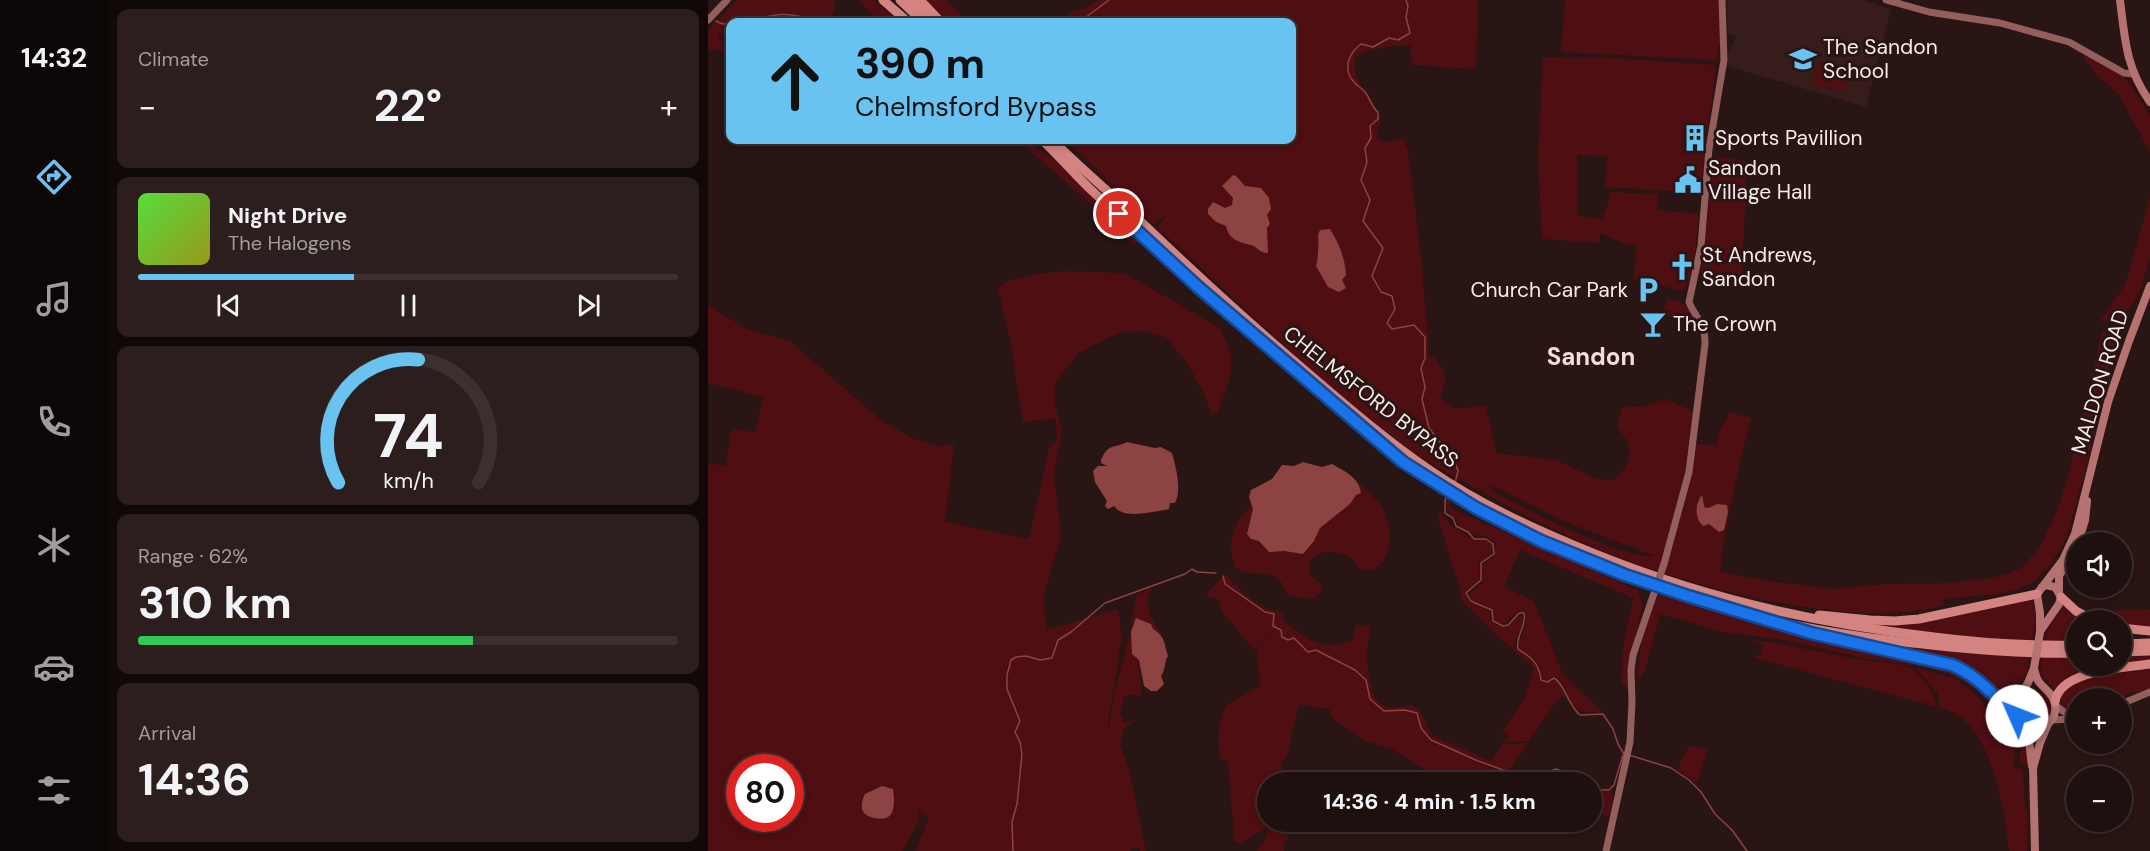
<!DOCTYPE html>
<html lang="en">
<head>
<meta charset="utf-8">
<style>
	:root { --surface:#1e100f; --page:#2b1e1d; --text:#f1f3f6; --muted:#a19d9e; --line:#3c302f; --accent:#69c3f1 }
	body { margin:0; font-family:"DM Sans",sans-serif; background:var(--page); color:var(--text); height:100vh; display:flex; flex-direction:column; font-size:22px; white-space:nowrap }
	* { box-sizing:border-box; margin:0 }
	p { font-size:20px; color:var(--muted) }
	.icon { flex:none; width:33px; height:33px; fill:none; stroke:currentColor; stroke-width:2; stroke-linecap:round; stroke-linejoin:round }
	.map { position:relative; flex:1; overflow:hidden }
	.sheet { display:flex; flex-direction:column; gap:9px; padding:9px; background:#100908; width:600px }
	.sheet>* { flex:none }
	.guide { position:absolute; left:18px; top:18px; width:570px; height:126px; border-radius:12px; box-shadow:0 3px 9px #0003,0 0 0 2px var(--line); background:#69c3f1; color:#111; overflow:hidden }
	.controls { position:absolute; left:1358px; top:532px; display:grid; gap:12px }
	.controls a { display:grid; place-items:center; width:66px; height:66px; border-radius:50%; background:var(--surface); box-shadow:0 3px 9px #0003,0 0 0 2px var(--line); font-size:30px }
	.speed { position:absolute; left:18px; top:754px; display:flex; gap:12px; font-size:30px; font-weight:700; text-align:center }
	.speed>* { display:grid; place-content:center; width:78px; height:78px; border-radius:50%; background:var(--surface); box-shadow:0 3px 9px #0003,0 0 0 2px var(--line); line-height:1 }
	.speed .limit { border:9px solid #d22; background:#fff; color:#111 }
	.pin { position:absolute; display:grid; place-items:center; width:51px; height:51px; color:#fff; margin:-26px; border:3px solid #fff; border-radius:50%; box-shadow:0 2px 6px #0007 }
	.me { position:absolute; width:66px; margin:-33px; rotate:314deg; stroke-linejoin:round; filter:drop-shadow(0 0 4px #0008) }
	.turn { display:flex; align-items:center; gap:21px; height:126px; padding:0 30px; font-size:27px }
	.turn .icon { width:78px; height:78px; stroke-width:2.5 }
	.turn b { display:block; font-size:42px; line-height:51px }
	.big { font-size:45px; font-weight:700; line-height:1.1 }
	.sheet .tile { flex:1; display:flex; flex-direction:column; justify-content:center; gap:9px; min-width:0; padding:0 21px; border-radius:12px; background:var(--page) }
	.sheet .dial { align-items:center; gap:0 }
	.dial svg { height:156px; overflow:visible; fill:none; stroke:var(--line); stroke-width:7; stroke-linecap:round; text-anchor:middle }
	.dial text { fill:var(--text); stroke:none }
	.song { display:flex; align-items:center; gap:18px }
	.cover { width:72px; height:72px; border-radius:9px; background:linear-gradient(135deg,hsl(110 70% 55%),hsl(60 70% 35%)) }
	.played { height:6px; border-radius:3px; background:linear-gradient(90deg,var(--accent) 40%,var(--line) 40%) }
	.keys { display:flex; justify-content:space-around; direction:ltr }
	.heat { display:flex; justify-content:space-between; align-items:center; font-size:33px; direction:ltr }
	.charge { height:9px; border-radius:4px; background:linear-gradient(90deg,#34c759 62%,var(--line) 0) }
	.trip { position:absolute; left:549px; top:772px; width:345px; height:60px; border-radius:30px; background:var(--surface); box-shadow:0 3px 9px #0003,0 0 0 2px var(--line); font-weight:700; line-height:60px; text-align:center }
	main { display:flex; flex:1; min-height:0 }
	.dock { display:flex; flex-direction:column; width:108px; justify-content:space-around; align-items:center; background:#0c0606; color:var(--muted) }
	.dock .icon { width:42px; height:42px }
	.dock .selected { color:var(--accent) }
	.dock b { font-size:27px; color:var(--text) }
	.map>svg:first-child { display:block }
	.built { fill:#361c1b }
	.green { fill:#4e0e12; fill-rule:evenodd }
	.water { fill:#8c4342 }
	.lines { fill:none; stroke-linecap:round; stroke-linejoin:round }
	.stream { stroke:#8c4342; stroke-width:1.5 }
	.secondary { stroke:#935f5d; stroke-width:7 }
	.primary { stroke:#b57270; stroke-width:8 }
	.highway { stroke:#d38380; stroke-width:9 }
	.secondary-bridge { stroke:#935f5d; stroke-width:7 }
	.primary-bridge { stroke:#b57270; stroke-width:8 }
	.route-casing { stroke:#114b97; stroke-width:15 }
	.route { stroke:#1a73e8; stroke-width:10 }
	.labels { text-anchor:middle; stroke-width:6; stroke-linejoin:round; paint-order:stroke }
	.poi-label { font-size:21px; fill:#f9ebea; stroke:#281514; text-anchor:start }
	.street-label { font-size:21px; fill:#f9ebea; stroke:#281514 }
	.quarter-label { font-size:24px; font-weight:bold; fill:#f7dbd9; stroke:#281514 }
</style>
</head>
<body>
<main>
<nav class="dock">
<b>14:32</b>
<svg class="icon selected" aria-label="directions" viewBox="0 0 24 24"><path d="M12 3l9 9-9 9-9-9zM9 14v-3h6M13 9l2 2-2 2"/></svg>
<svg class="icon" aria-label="music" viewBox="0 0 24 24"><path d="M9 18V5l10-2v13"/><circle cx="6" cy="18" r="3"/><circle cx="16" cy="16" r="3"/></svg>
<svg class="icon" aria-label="phone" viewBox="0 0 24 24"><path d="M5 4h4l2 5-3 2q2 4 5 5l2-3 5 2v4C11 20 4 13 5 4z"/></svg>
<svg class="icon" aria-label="climate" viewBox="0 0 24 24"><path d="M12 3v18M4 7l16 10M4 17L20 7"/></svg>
<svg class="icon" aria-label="car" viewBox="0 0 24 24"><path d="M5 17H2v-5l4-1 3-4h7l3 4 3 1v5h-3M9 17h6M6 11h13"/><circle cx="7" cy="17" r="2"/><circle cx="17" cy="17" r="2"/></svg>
<svg class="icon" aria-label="filters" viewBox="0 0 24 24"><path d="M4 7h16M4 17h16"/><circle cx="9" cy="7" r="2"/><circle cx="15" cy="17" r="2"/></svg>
</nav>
<section class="sheet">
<div class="tile"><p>Climate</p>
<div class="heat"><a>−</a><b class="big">22°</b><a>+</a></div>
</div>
<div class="tile">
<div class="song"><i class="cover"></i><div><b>Night Drive</b><p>The Halogens</p></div></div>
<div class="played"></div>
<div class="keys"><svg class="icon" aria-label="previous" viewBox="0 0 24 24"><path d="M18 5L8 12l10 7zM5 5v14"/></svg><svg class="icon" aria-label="pause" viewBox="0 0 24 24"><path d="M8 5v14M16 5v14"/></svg><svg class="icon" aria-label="next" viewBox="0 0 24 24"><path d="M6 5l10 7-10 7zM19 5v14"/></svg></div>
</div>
<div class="tile dial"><svg viewBox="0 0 100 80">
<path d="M14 69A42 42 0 1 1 86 69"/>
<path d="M14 69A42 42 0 0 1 55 6" stroke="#69c3f1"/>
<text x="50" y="56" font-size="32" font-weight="700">74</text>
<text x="50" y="72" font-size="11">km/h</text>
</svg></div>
<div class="tile"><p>Range · 62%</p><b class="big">310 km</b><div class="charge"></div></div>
<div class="tile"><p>Arrival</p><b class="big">14:36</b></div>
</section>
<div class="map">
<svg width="1442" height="851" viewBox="0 0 1442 851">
	<rect width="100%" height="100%" fill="#281514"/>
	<polygon class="built" points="1019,0 1155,0 1183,9 1158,107 1019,66 1021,52 1028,37 1020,34"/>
	<g class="green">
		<path d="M29,0h97c4,10 -1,16 -8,22h-96v26l-5,-6 -4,-9h-3l9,18 -19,-1v-20z"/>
		<polygon points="151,0 165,0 193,22 170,22"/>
		<polygon points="216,0 238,0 262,22 237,22"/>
		<path d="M391,0h379l-2,69 -64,-4 -2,-20c-18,1 -39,3 -55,12 -4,24 14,38 25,58l1,7c-5,6 -5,10 -3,17l7,3 18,-4 5,12 14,114 7,93 6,1c13,17 12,19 5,38l13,13 33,-4 10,48 59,7 43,19 15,1c10,-8 19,-20 16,-34 -1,-6 -9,-14 -12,-20l5,-18 3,-2 14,1 26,-8 24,10 4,4 -3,30 26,3 4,-17 10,-17 21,6c-13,51 -25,102 -31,154l55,10 60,7 49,-5 66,-1 41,-5 20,-5 10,-5 19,-21 17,-36 12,-38 33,-142 14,8 -32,138 -18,61 -14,25 -17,18 -20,9 -16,4 -56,5v6c-44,15 -122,6 -167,-3 -106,-20 -211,-61 -304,-116 -17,-9 -35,-18 -51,-29 -95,-67 -179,-151 -264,-230l8,-9 -2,-2 -9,9 -88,-85h226v-118h-237c13,-11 30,-12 44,-22zM785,486l72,36 90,34c-34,3 -125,-45 -157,-62l-8,-5z"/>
		<polygon points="857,0 1012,0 1012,38 1009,60 853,52"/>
		<polygon points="1378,55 1414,75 1422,84 1442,116 1442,152 1410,94 1391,77 1375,57"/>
		<path d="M835,57l68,1 105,7 -16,128 -95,-6 2,-31 -30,-1v61l24,3 5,-8 4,-19 49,2 -2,16 42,4c-2,21 -4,61 -16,77l-50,-12 4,-33 -12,-2 -25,-11v10l-58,-4 -4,-81z"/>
		<polygon points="1109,61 1142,67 1137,92 1105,85"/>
		<path d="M310,140h11l-1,3c37,17 81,67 111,96l-5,6 -14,-15z"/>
		<polygon points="1005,156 1039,161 1034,281 991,273 995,260"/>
		<polygon points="1442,196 1442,259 1431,294 1410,326 1393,320 1418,283"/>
		<path d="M358,271l58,2 95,54c21,36 12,48 -1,85l-7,2 -6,-18 -16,-30 -22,-28 -23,-7 -23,1 -42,21 -23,29 -2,20 8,28 -8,45 7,60 -18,64 4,31 71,-21 4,28 -14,85v9l6,-37 15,-55 7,-44 15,-7c-8,24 0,27 11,47l-9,-6 -4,-7 -14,-3 7,76h-17l-6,20 4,1 -1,6 14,-2 -13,10 -3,15 9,23 17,83h-6v-3l-9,1v2h-215l13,-34 -10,-7v10l-16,31h-195v-388l17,3 6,-37 24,3 8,-35 -55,-14v-78l37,23 46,14 90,78 30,18 28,8 15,-2 -9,78 84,17 20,-90 2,-5 6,-2 -1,-24 -33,4 -13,-82 -12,-51 6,-7 32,-8zM32,768h50v51h-50z"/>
		<path d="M959,300c18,0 24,10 33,24l-35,-8 -2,-5z"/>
		<path d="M649,482c8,6 18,15 24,24 14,20 14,70 -21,64 -9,-23 -54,-26 -51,3l11,11 2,5 -6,9 -5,1 -24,-4c-10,-34 -33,-14 -51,-27 -11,-25 -3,-46 17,-64l-2,35 8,2 10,11 15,-1 19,3 11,-14 6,-12 30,-24 6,-9 5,-2z"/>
		<path d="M739,499l3,2v5l4,4 184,80 5,14 -13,55 -1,32 -8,-9 2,-33 10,-51 -113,-48 -16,37 30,14 28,72 41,40c-8,-2 -17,1 -24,-3 -14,-7 -11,-27 -24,-34l-8,4 -6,-2c0,-22 -12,-19 -23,-33l8,-20 -1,-13 -7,-1 -12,12h-8l-4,-4 -2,-11 -14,-4 -9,-8v-3l13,-9v-19l11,-7 3,-14 -10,-8 -15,-1 -5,-6 -7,-2 -4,-9 -10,-10z"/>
		<path d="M732,512c6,5 7,11 13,15 7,4 11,5 17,11h15l9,9 -3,9 -12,7c1,19 1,18 -14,30 3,11 14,13 24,18l4,12c11,7 16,4 23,-6l6,-1c3,12 -9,21 -7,32l22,17 3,16 6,2 7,-4 4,1 8,16 -6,2 -30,43 -22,1 -2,-2 4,-4 -7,-4 22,-32 10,-32 -42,-37 -31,-31 -1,-12 -22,-69z"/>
		<path d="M519,575c12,17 36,37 57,37l-2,10 2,-1c24,18 38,32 68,19l4,-15 7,1 8,-2c-4,23 -6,42 1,64 2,6 3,13 9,16 11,7 20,2 31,1 12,7 13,16 18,27l-3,5 3,4 58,26 20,6 29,3 23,-6 15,7 3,6h-132l-54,-34 -29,-9 -31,-22 -3,-9 -27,-4 -4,2 -11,51 -6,4 2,10 -1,11h-14v39h15l6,18h-4l-1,11h-27l11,-17 -1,-7 -26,17 -7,-3 -6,-81h-7c-4,-16 -4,-48 10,-58 9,-6 20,-11 30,-16l-5,-35 25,-27 -25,25 -5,-2 -30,-37 -2,-10 -14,-5 17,-18z"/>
		<path d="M950,593c93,33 191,53 288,74 22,9 72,46 80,70 3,8 2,19 3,27l-6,2 -3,-2v-21l-4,-9 -41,-46 -24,-13 -23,-7 -65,-10 -78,-18 -62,-8 -63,-18 -15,56 -6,10 -2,-3 5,-38z"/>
		<polygon points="1324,598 1328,614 1324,642 1256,637 1158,625"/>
		<path d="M1358,605l22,16h-12v22l-31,-1c3,-17 9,-25 21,-37z"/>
		<polygon points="1394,609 1401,611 1442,609 1442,627 1413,625 1413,621 1395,621 1388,619"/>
		<polygon points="1152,639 1233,650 1321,657 1319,672 1304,695 1303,705 1277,680 1261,671"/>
		<path d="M1045,640c37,4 73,14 109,20 13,2 35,2 46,7 12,5 28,27 29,40l-182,-49 -1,-2h5l4,-11 -11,-3z"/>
		<polygon points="1442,656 1442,662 1356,681 1347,689 1332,674 1334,658 1368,658 1368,666 1413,666 1413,657"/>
		<path d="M1207,668l39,10 18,13 42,47 2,9 -3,18 2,3 8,1 2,39 2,2v41h-18c-4,-38 -15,-104 -44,-130 -8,-7 -16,-10 -25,-13l-3,-16z"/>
		<path d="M1442,669v21l-21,3 -8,6h-45v17c-7,-3 -16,-8 -15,-16 0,-24 70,-28 89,-31z"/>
		<circle cx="1328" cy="707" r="15"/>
		<path d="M724,735l59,26 13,-19 5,2 20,-1 -21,28c-18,-4 -69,-24 -80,-34z"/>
		<polygon points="986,746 1000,750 989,783 969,770 980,747"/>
		<polygon points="904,790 905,798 901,817 884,812 884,791 894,792"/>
	</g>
	<g class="water">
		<path d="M525,175l3,1 9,10 16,2 8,10 2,11 -4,6 3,9 -3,4 1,25c-9,0 -10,-6 -17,-8 -12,-3 -22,-5 -25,-19l-10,-4 -8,-8v-5l5,-7 12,6 7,-3 1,-7 -11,-12z"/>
		<path d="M622,229c9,14 15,29 16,46l-4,5 4,8 -7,4 -11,-5 -12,-21c2,-5 3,-26 2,-31l2,-5z"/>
		<path d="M419,442l28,6 6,-1 11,6c4,15 10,36 3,50h-5l-1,6c-11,2 -37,8 -47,3 -4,-1 -6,-4 -8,-6l-6,3 -3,-3 2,-5 -12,-19 -2,-11 5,-5h9l-6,-3v-3c8,-18 13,-11 26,-18z"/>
		<path d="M595,462l19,5 10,-3c12,7 27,13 29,29l-5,2 -6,9 -30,24 -6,13 -11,13 -19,-3 -15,1 -10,-11 -8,-2 -4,-5 6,-25 -4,-12 2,-7 21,-11 10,-14 12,1z"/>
		<path d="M994,495c3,13 0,17 15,9l10,1 1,7 -4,18 -5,2 -10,-8 -6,2c-9,-9 -8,-22 -1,-31z"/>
		<path d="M428,618l15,6 2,5c12,7 11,14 15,27 -4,5 -2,14 -7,20l3,8 -7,7h-6l-7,-5 -5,-26 -7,-6 -1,-22z"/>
		<path d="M174,786l11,3c1,7 3,23 -5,28 -7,4 -24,1 -26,-8 -1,-5 1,-11 3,-15z"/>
	</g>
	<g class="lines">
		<g class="stream">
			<path d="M698,0l2,6 -2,11 4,16 -12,7 -9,-2 -16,9 -12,-3c-12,9 -19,25 -7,38 3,4 8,6 11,10 6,7 6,15 13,20v7l-8,7 1,12 -6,10 2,14 -6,18 9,20 -7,21 20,27 -11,28 9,16 11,4 3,13 -8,14 5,6 22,-4 11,12v21l-4,10 4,19 -3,12 7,29 26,34 3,9 -3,12"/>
			<path d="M8,21c23,14 58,-21 98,1"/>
			<polyline points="359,22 362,20 378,17 401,0"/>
			<path d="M740,495l-3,5v13l8,5 3,8 12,6 6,7h12l7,5 1,10 -13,9v17l-15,13 4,7 5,3 17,7 1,11 10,5 5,-1 11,-12h5c3,14 -9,23 -6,36 14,9 21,14 23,31l6,2 7,-4c10,5 14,27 26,37l23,-1 10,15 5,15 6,10"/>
			<polyline points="515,576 517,584 557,612 566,614 565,626 573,630 574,637 580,640 586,638 600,652 608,650 647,670 658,680 662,699 676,711 697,710 709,713 713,728 723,740 770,761 795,770 829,776 848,769 870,778 872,783"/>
			<polyline points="921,755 963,768 981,780 993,792 1007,814 1024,830 1039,851"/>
			<polyline points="884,790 901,790 906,785 915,755"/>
			<polyline points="305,851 304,822 309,804 314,754 312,742 307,732 312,721 299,689 299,675 303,660 308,657 318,656 332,660 344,658 350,640 363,632 397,603 477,574 484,569 489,572 508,573"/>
		</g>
		<g class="secondary">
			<polyline points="1178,0 1221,12 1292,23 1361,42 1416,73 1425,74"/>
			<polyline points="0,20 19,0"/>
			<path d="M956,564l25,-92 16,-128c0,-24 -9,-24 -16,-42l12,-56 8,-97 15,-89 -2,-60"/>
			<polyline points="1413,704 1442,692"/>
			<polyline points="1347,705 1364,718"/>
			<polyline points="1343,720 1368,719"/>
			<polyline points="898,851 922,742 924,703 923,670 925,655 943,602"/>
		</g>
		<g class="primary">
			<path d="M1412,0c5,40 6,68 30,102"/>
			<polyline points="1370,543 1377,520 1379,501"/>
			<polyline points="1351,590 1351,576 1368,548"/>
			<polyline points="1333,630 1351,604 1353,597 1347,587 1338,585 1334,587"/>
			<polyline points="1332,632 1332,613 1329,594 1355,560 1367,534 1400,402 1421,341 1442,286"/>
			<path d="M1326,668c1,5 2,10 5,14 5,7 15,12 16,22 4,33 -46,29 -39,-2 2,-5 5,-8 8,-12 4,-6 7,-14 10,-22z"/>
			<polyline points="1316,724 1320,733 1324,766"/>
			<polyline points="1327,851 1325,768 1332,743 1340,724"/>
		</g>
		<g class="highway">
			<polyline points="175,0 200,22"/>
			<polyline points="192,0 215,22"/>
			<polyline points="202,0 225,22"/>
			<polyline points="212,0 233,22"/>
			<path d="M334,140c16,15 30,31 46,47 66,62 134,120 202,179 38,33 74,68 115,97 106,76 241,127 367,157 56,14 121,21 178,27 42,4 84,7 126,6"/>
			<path d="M344,140c27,26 55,51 83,76 50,48 101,95 153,140 47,40 93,81 143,115 51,35 108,60 164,83 109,44 222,70 339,83 47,6 94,9 142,8"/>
			<polyline points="1353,597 1368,611 1387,621"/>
			<polyline points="1111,615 1162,620 1187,621 1211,619 1329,594"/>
			<polyline points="1413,628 1442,631"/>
			<path d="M1097,631l147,34c27,11 42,33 65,51"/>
			<polyline points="1413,644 1442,643"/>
			<polyline points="1413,652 1442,651"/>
			<path d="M1347,702c4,-32 69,-34 95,-38"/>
		</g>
		<polyline class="secondary-bridge" points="943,602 956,564"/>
		<polyline class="primary-bridge" points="1326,668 1332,632"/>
	</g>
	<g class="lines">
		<defs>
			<path id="route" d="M411,214l79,73 205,175 73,46 65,33 84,34 63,21 123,37 141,32c27,11 43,33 65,51"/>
		</defs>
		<use href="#route" class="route-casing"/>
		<use href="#route" class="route"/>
	</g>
	<defs>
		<symbol id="school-bare" viewBox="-9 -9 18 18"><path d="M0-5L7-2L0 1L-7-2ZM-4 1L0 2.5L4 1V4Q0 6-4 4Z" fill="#69c3f1" stroke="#281514" stroke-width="2.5" paint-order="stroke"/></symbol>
		<symbol id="building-bare" viewBox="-9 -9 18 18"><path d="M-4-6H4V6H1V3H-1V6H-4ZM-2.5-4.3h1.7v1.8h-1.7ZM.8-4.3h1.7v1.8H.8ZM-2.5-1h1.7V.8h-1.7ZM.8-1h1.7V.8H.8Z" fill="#69c3f1" stroke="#281514" stroke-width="2.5" paint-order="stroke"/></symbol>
		<symbol id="civic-bare" viewBox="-9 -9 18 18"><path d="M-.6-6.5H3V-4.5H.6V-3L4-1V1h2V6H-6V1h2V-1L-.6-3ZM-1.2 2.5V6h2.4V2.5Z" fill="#69c3f1" stroke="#281514" stroke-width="2.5" paint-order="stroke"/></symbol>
		<symbol id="church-bare" viewBox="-9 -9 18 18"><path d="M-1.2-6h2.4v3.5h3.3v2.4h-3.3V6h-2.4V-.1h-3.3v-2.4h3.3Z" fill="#69c3f1" stroke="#281514" stroke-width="2.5" paint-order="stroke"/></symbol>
		<symbol id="parking-bare" viewBox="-9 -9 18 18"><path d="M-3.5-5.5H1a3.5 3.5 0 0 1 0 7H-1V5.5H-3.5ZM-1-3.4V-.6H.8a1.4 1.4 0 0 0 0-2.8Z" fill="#69c3f1" stroke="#281514" stroke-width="2.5" paint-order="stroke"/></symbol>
		<symbol id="bar-bare" viewBox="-9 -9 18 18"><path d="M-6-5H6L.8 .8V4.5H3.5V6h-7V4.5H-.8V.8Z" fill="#69c3f1" stroke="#281514" stroke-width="2.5" paint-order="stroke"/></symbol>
	</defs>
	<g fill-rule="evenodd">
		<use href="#school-bare" x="1076" y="40" width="38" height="38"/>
		<use href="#building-bare" x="968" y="119" width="38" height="38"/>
		<use href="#civic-bare" x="961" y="161" width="38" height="38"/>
		<use href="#church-bare" x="955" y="248" width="38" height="38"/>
		<use href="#parking-bare" x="921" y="271" width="38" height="38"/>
		<use href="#bar-bare" x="926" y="305" width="38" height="38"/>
	</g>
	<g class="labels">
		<g class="poi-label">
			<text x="1115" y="54">The Sandon<tspan x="1115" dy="24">School</tspan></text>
			<text x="1007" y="145">Sports Pavillion</text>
			<text x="1000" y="175">Sandon<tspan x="1000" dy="24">Village Hall</tspan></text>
			<text x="994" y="262">St Andrews,<tspan x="994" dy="24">Sandon</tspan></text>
			<text x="920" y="297" text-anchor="end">Church Car Park</text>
			<text x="965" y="331">The Crown</text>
		</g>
		<g class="street-label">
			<text transform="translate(1392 382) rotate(-73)" y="7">MALDON ROAD</text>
			<text transform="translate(663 397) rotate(38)" y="7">CHELMSFORD BYPASS</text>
		</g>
		<g class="quarter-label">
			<text x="883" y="365">Sandon</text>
		</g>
	</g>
</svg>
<div class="controls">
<a><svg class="icon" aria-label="sound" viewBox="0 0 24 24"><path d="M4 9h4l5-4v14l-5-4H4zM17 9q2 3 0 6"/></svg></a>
<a><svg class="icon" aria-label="search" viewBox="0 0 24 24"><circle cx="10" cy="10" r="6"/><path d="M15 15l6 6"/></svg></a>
<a>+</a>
<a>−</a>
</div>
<div class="speed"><div class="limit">80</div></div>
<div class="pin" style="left:411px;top:214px;background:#d93025"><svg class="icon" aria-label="arrive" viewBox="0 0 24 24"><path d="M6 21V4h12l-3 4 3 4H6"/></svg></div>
<svg class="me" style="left:1309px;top:716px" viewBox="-20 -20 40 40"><circle r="19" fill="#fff"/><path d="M0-13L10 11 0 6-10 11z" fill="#1a73e8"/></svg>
<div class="trip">14:36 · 4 min · 1.5 km</div>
<div class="guide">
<div class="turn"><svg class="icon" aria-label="ahead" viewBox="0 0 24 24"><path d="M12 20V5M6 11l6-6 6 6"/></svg><div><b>390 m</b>Chelmsford Bypass</div></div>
</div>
</div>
</main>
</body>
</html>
